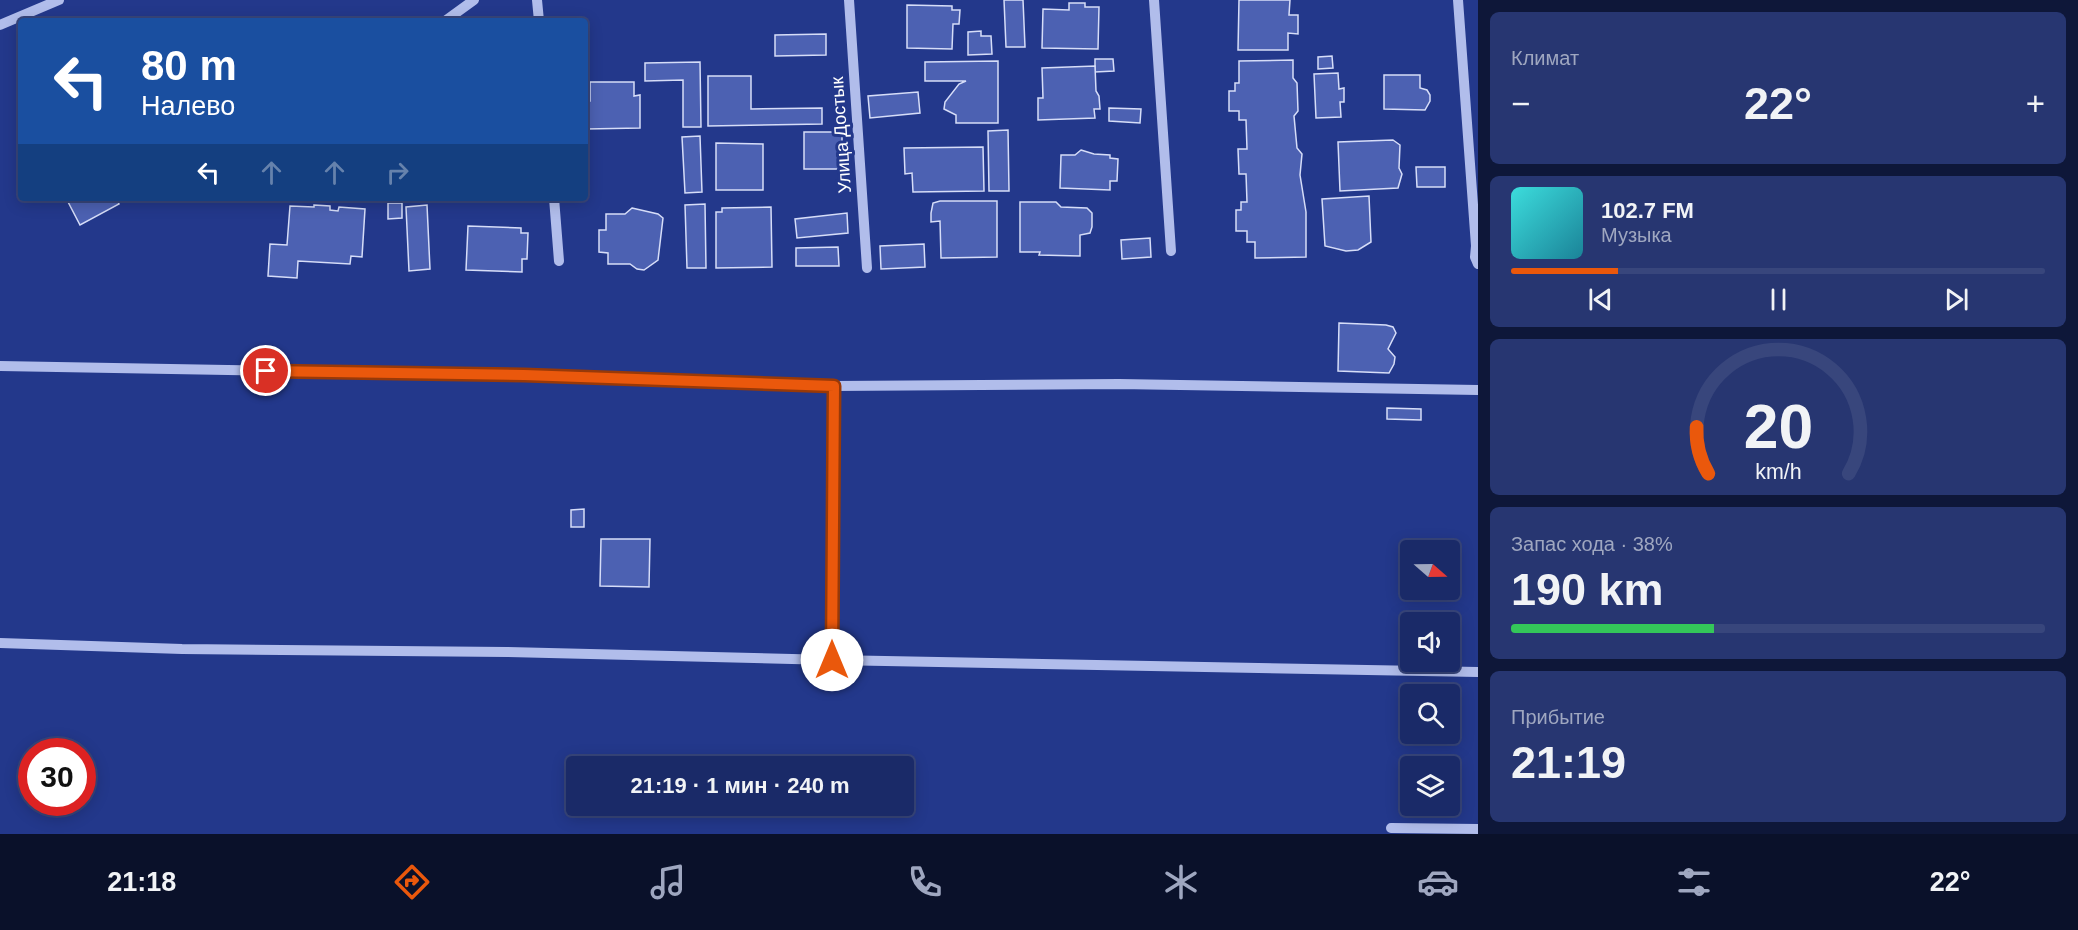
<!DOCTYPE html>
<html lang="ru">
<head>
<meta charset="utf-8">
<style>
	:root { --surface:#1a2a68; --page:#273671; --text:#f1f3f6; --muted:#9fa7c0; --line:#38467c; --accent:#ea580c }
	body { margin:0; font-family:Arial,sans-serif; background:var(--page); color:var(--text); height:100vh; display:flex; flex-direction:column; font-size:22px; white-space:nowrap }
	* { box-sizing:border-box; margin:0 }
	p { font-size:20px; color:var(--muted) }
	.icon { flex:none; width:33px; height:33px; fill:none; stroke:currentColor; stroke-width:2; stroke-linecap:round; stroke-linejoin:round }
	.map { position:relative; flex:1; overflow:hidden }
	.side { display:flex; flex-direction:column; gap:12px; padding:12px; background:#0e1739; width:600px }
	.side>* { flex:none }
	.hud { position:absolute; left:18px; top:18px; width:570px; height:183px; border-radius:6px; box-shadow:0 3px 15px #0003,0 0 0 2px var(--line); background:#1a4fa0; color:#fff; overflow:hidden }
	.needle { width:39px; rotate:110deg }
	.tools { position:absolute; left:1400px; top:540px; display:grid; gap:12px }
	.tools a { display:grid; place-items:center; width:60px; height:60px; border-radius:6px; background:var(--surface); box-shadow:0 3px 15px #0003,0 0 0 2px var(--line); font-size:30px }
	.speed { position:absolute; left:18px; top:738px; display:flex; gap:12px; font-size:30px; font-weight:700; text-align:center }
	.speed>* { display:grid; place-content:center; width:78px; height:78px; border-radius:50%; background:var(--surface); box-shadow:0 3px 15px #0003,0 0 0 2px var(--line); line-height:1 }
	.speed .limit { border:9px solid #d22; background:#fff; color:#111 }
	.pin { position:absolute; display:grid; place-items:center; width:51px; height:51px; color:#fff; margin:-26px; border:3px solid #fff; border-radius:50%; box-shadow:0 2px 6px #0007 }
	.me { position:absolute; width:66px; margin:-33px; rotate:0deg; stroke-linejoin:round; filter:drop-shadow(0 0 4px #0008) }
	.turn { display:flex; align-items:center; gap:21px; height:126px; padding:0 24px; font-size:27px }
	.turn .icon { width:78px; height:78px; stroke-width:2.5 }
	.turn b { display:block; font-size:42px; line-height:51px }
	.lanes { display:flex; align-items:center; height:57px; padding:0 24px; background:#0003; justify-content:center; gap:30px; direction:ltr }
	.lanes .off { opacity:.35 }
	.big { font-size:45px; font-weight:700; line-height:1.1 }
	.side .card { flex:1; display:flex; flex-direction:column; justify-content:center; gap:9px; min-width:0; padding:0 21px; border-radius:9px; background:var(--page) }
	.side .dial { align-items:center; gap:0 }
	.dial svg { height:156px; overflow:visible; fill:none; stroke:var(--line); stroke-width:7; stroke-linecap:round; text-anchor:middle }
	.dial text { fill:var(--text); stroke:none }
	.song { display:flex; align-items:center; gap:18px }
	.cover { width:72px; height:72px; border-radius:9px; background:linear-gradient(135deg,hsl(180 70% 55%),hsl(190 70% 35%)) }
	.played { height:6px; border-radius:3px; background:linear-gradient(90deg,var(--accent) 20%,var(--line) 20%) }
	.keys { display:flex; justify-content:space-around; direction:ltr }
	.heat { display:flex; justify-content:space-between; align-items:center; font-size:33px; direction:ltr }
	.charge { height:9px; border-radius:4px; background:linear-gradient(90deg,#34c759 38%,var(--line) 0) }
	.trip { position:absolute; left:566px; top:756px; width:348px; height:60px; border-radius:6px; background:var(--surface); box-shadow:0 3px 15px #0003,0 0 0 2px var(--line); font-weight:700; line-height:60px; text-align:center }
	.dock { display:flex; height:96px; justify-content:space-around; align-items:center; background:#0a112a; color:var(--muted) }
	.dock .icon { width:42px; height:42px }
	.dock .on { color:var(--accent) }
	.dock b { font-size:27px; color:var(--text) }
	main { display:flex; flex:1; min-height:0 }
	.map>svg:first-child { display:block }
	.building { fill:#4c61b2; stroke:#d6ddf8; stroke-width:1.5 }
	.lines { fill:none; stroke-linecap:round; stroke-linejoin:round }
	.minor { stroke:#b1bdeb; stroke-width:10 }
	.route-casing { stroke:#983908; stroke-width:15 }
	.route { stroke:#ea580c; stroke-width:10 }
	.labels { text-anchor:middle; stroke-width:6; stroke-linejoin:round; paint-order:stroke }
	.street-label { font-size:18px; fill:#fff; stroke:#23388b }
</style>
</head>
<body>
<main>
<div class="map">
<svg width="1478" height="834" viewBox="0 0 1478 834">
	<rect width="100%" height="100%" fill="#23388b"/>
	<g class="building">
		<polygon points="1004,0 1023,0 1025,47 1006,47"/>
		<polygon points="1239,0 1290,0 1289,15 1298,15 1298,34 1288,33 1288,50 1238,50"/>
		<polygon points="1069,3 1085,3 1085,7 1099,7 1098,49 1042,48 1043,9 1069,10"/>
		<polygon points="907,5 952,6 952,10 960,10 959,24 953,24 952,49 907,48"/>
		<polygon points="981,31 981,36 991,36 992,54 968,55 968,32"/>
		<polygon points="826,34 826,55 775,56 775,35"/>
		<polygon points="1332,56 1333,68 1318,69 1318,57"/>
		<polygon points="1095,59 1113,59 1114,71 1095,72"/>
		<polygon points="1293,60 1293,78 1297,83 1298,111 1294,116 1297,148 1302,154 1300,175 1306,212 1306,257 1255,258 1255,242 1247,242 1247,231 1236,231 1236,210 1241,210 1241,202 1247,202 1246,174 1239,174 1238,149 1247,149 1246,120 1239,120 1239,111 1229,111 1229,91 1235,91 1235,83 1239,83 1239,61"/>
		<polygon points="998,61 998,123 956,123 956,115 944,109 945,102 959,84 966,81 925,81 925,62"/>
		<polygon points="700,62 701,127 683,127 683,80 645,81 645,63"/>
		<polygon points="1095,66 1096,91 1099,96 1100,109 1094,109 1095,118 1038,120 1038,98 1043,98 1042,68"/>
		<polygon points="1338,73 1339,89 1344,88 1344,102 1340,102 1341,117 1316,118 1314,74"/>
		<polygon points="1384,75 1420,75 1420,88 1427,90 1430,95 1430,101 1425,110 1384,109"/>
		<polygon points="708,76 751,76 751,109 822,108 822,124 708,126"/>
		<polygon points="590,82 634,82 634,96 640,95 640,128 586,129 586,101 590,101"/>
		<polygon points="918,92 920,113 870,118 868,96"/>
		<polygon points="1109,108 1141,109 1140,123 1109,121"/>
		<polygon points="1008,130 1009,191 989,191 988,131"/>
		<rect x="804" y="132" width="38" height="37"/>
		<polygon points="700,136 702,192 685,193 682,137"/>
		<polygon points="1393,140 1400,145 1399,168 1402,174 1398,188 1340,191 1338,142"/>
		<polygon points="716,143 763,144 763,190 716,190"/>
		<polygon points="983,147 984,191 913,192 912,173 905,174 904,148"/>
		<polygon points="1081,150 1094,154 1110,155 1110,158 1118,159 1117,181 1110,181 1110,190 1060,188 1061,155 1075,155"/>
		<polygon points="1416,167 1445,167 1445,187 1417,187"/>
		<polygon points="1369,196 1371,242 1358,250 1346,251 1325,246 1322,199"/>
		<polygon points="66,198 116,198 119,204 80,225"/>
		<polygon points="940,201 997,201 997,257 941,258 940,221 931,222 931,213 933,203"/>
		<polygon points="1020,202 1056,202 1061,207 1087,208 1092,213 1092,227 1090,233 1080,235 1080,256 1039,255 1040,252 1020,252"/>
		<polygon points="388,203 402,203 402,218 388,219"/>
		<polygon points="705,204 706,268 687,268 685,205"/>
		<polygon points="314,205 330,206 330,210 338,211 339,207 365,209 362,257 351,256 350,264 298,261 297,278 268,276 270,244 287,245 290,206 314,207"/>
		<polygon points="427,205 430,269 409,271 406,207"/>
		<polygon points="771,207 772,267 716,268 716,212 722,212 722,208"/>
		<polygon points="632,208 658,214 663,218 658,260 644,270 637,269 630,264 608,264 608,253 599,252 599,230 606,230 606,214 625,214"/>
		<polygon points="847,213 848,233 797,238 795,219"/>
		<polygon points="468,226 521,228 521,233 528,233 527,259 522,259 522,272 466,270"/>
		<polygon points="1150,238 1151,257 1122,259 1121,240"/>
		<polygon points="924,244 925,267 881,269 880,246"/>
		<polygon points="838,247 839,266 796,266 796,248"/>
		<polygon points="1339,323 1386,325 1393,327 1396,333 1388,349 1395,357 1394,364 1389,373 1338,371"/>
		<polygon points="1387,408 1421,409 1421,420 1387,419"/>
		<polygon points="584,509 584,527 571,527 571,510"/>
		<polygon points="601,539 650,539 649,587 600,586"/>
	</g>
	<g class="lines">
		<g class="minor">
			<polyline points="537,0 539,21"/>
			<polyline points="849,0 867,268"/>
			<polyline points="1154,0 1171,251"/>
			<polyline points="1458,0 1476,246 1475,257 1478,264"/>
			<polyline points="445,21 474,0"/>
			<polyline points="0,25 59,0"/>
			<polyline points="554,198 559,261"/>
			<polyline points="0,366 524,375 834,386"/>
			<polyline points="0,643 182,649 507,652 832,660 1478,672"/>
			<polyline points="832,660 834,386 1119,384 1478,390"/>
			<polyline points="1391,828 1478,829"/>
		</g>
	</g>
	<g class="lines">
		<defs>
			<polyline id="route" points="266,371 524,375 834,386 832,660"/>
		</defs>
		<use href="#route" class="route-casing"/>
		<use href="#route" class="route"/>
	</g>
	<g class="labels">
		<g class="street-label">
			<text transform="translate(841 135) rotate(-94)" y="6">Улица Достык</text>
		</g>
	</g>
</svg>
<div class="tools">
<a><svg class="needle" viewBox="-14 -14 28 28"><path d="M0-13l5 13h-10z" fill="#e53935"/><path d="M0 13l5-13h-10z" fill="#9fa7c0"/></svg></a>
<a><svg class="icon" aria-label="sound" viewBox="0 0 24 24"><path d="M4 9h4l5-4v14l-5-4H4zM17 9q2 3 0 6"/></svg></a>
<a><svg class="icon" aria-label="search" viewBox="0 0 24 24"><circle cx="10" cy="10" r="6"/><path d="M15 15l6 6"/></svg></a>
<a><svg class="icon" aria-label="layers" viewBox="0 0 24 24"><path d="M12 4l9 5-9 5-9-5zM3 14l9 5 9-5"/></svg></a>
</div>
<div class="speed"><div class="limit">30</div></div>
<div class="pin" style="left:266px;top:371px;background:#d93025"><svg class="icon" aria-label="arrive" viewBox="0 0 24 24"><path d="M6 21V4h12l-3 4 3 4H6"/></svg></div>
<svg class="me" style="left:832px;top:660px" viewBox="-20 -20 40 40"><circle r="19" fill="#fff"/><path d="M0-13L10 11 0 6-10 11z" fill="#ea580c"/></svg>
<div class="trip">21:19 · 1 мин · 240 m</div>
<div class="hud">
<div class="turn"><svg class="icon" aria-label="left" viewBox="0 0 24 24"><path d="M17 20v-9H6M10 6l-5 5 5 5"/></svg><div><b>80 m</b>Налево</div></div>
<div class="lanes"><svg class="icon" aria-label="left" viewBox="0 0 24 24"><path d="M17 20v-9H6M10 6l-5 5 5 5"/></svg><svg class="icon off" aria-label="ahead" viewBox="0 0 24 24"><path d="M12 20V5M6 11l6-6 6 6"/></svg><svg class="icon off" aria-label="ahead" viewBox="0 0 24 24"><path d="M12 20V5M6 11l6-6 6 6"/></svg><svg class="icon off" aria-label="right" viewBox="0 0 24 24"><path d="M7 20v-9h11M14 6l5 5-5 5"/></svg></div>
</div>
</div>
<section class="side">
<div class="card"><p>Климат</p>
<div class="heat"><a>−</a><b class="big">22°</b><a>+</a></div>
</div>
<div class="card">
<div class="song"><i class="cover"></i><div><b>102.7 FM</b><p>Музыка</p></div></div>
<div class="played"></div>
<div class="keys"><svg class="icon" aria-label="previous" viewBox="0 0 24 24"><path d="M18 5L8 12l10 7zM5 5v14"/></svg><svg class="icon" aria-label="pause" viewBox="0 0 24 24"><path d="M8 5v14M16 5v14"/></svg><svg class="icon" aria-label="next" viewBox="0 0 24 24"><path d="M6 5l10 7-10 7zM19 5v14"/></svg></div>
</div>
<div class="card dial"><svg viewBox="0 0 100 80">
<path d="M14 69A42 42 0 1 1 86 69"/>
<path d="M14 69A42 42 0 0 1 8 45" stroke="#ea580c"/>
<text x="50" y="56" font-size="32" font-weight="700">20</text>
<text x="50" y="72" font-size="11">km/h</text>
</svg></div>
<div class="card"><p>Запас хода · 38%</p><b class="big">190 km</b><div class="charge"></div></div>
<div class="card"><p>Прибытие</p><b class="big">21:19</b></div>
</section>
</main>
<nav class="dock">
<b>21:18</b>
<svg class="icon on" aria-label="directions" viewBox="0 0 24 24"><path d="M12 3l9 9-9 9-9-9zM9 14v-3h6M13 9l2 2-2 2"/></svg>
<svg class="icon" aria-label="music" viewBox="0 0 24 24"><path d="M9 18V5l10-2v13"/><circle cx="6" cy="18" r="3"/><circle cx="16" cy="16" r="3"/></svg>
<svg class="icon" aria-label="phone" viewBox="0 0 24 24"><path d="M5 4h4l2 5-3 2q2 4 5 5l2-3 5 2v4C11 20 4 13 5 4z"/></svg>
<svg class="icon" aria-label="climate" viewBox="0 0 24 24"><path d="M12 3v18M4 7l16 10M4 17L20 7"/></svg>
<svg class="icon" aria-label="car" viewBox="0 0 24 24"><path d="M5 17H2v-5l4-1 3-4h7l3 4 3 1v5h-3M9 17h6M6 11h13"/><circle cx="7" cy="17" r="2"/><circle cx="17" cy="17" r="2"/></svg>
<svg class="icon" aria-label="filters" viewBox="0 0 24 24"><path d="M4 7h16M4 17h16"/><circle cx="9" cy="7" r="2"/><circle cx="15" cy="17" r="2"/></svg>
<b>22°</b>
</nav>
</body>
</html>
